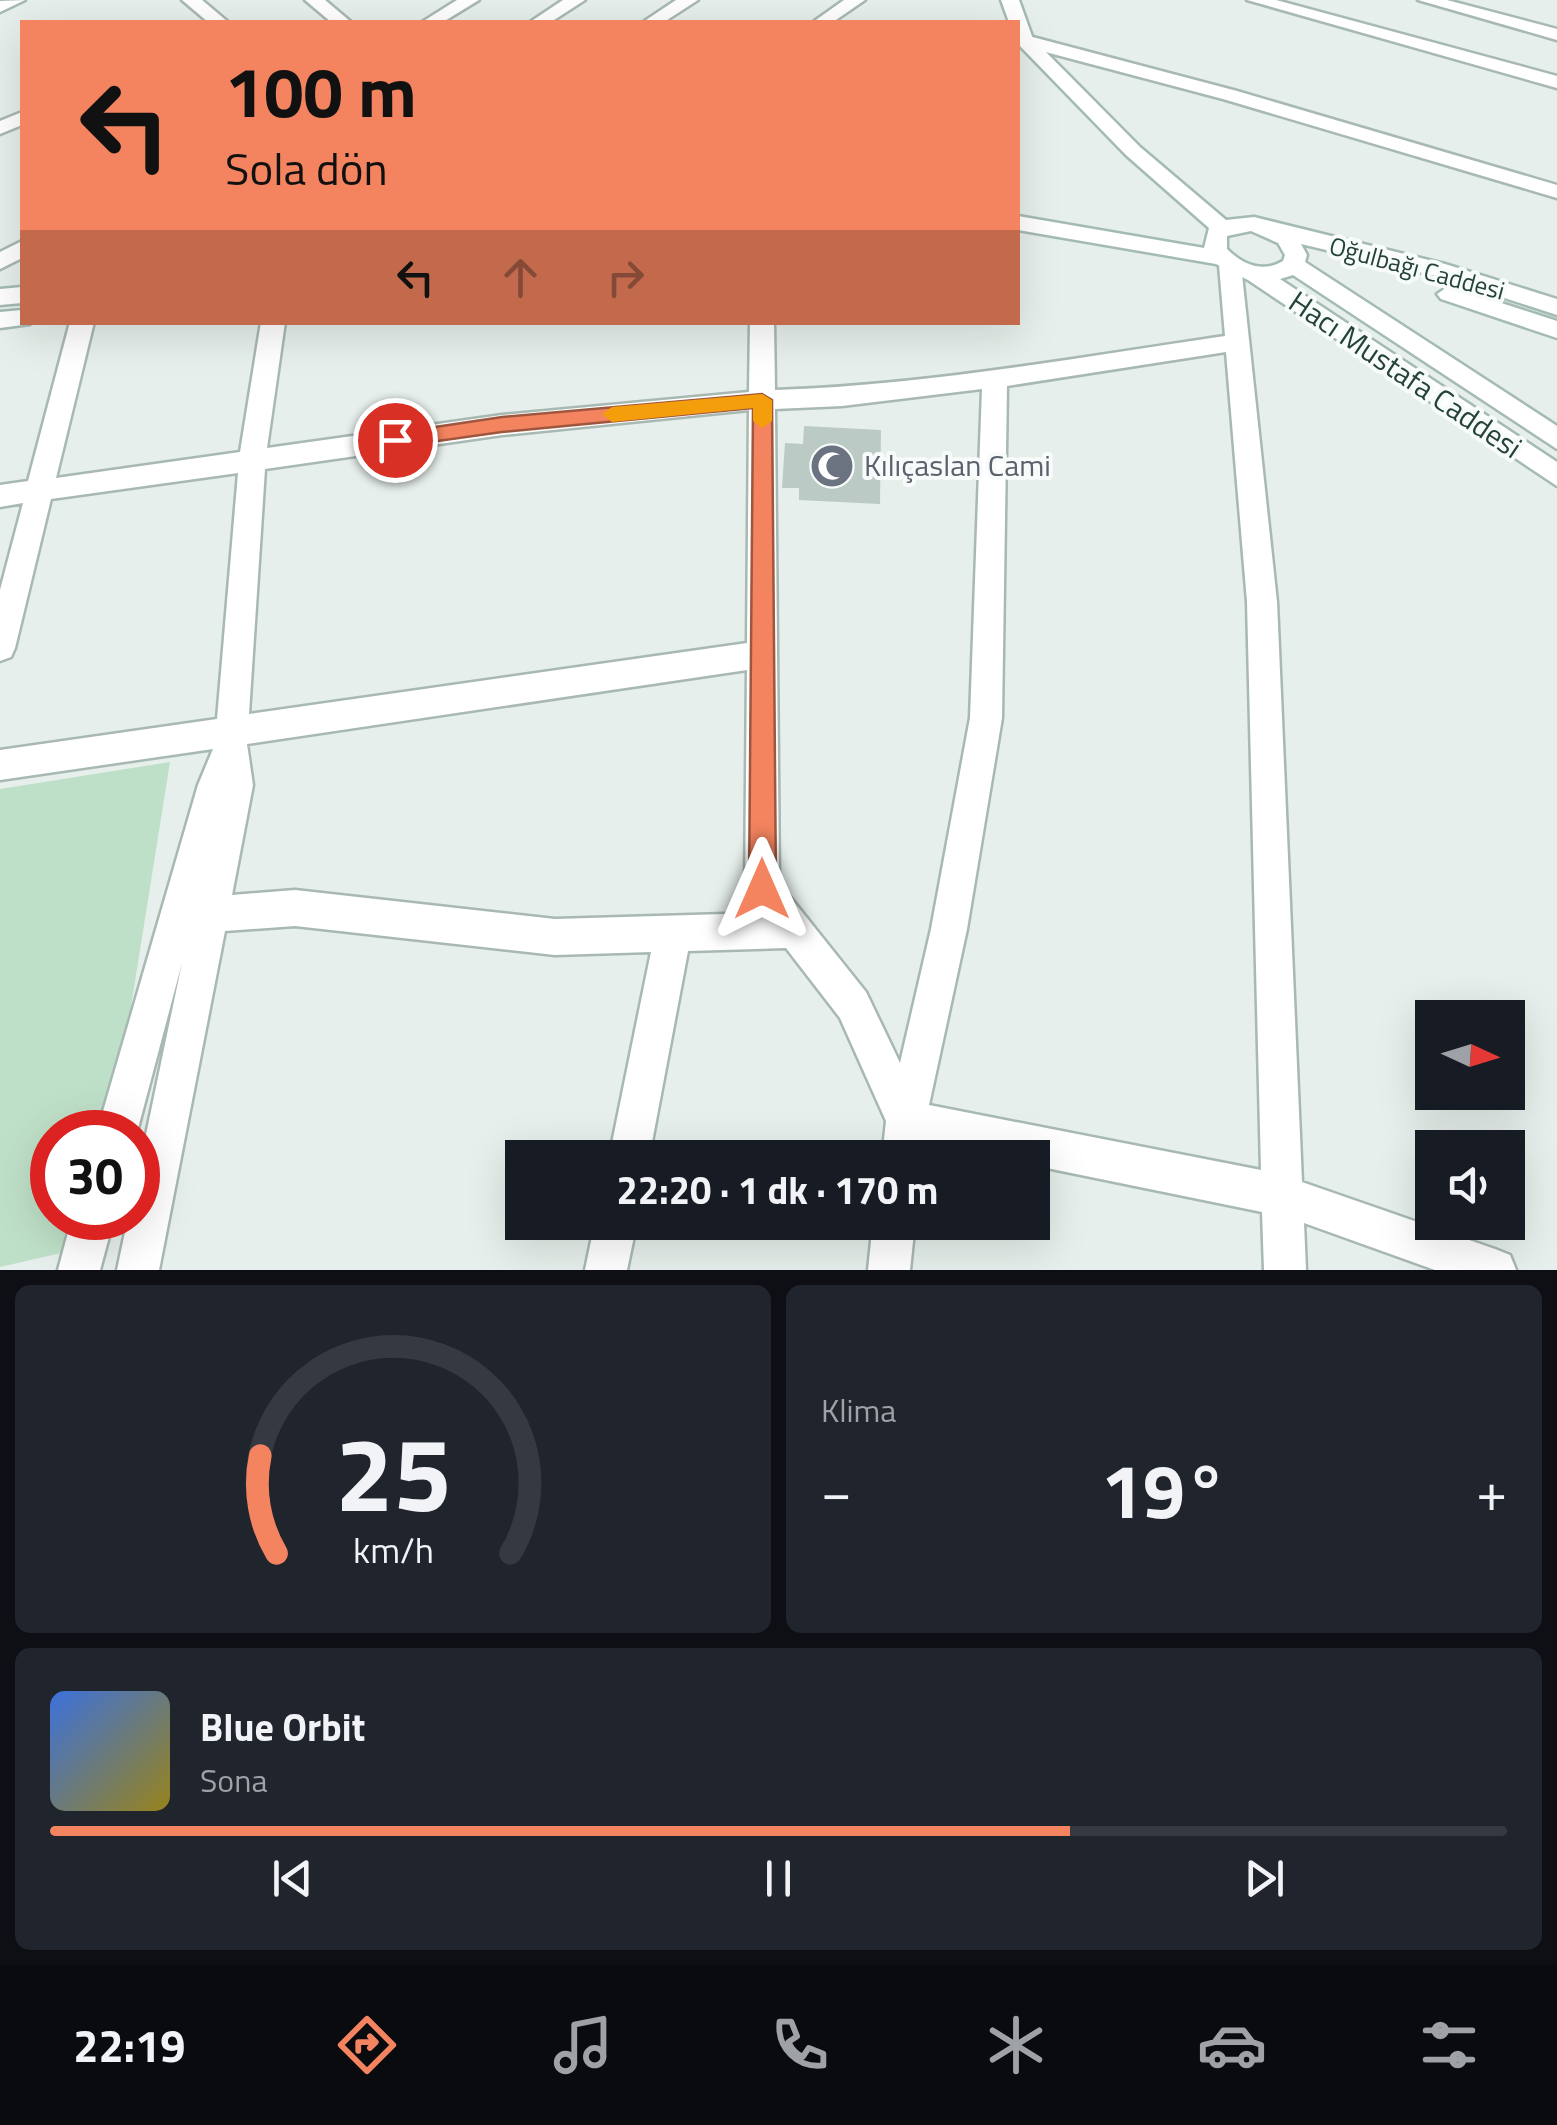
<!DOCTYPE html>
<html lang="tr">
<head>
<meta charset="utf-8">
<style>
	:root { --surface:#171b24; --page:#20242c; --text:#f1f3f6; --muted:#9ea1a6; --line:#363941; --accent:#f4845f }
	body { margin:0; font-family:"Titillium Web",sans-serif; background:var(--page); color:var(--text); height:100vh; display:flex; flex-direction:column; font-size:38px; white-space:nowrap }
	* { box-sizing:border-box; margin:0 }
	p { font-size:32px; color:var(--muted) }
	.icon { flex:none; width:55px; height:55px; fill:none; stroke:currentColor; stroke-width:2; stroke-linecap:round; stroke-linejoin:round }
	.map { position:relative; height:1270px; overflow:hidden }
	.side { display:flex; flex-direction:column; gap:15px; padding:15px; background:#0d0f14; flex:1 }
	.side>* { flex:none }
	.top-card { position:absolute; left:20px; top:20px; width:1000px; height:305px; border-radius:0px; box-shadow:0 10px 40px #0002; background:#f4845f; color:#111; overflow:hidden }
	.needle { width:65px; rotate:94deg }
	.controls { position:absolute; left:1415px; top:1000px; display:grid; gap:20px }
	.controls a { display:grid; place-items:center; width:110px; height:110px; border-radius:0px; background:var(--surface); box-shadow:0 10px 40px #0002; font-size:50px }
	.speed { position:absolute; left:30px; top:1110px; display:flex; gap:20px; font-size:50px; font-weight:700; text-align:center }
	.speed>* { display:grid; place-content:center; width:130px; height:130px; border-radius:50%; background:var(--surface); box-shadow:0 10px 40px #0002; line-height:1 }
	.speed .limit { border:15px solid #d22; background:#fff; color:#111 }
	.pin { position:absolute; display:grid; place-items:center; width:85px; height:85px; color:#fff; margin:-42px; border:5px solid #fff; border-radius:50%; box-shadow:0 2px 10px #0007 }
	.me { position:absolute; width:110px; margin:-55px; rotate:0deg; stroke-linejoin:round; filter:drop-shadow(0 0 8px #0008) }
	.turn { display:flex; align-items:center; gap:35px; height:210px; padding:0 40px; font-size:45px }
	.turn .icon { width:130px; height:130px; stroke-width:2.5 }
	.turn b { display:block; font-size:70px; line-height:85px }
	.lanes { display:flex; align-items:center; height:95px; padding:0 40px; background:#0003; justify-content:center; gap:50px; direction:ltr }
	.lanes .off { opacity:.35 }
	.big { font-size:75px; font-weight:700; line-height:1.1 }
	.side .widget { flex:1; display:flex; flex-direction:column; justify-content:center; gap:15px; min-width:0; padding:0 35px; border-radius:15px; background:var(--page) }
	.side .dial { align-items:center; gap:0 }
	.dial svg { height:260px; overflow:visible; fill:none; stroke:var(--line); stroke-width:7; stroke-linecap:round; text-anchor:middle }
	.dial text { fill:var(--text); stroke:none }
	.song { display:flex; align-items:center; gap:30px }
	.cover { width:120px; height:120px; border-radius:15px; background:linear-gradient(135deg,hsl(220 70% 55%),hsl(50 70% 35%)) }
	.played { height:10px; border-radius:5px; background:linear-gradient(90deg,var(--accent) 70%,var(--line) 70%) }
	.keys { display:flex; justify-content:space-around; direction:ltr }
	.heat { display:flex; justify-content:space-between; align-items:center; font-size:55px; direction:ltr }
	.side .tiles { flex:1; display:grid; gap:15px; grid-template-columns:1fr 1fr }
	.widget:last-child { grid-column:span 2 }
	.trip { position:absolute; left:505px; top:1140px; width:545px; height:100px; border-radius:0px; background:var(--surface); box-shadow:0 10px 40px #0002; font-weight:700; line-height:100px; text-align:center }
	.menu { display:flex; height:160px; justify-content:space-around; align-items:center; background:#090b0e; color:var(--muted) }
	.menu .icon { width:70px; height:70px }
	.menu .current { color:var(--accent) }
	.menu b { font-size:45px; color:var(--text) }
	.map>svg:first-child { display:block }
	.green { fill:#bfe0c8 }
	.building { fill:#bbcac4 }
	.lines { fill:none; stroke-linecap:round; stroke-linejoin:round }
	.street-casing { stroke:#a8b8b2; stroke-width:5 }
	.secondary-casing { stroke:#a4bbb3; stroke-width:5 }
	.street { fill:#fff; fill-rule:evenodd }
	.secondary { fill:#fff; fill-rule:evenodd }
	.route { fill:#f4845f; stroke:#9f563e; stroke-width:2.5 }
	.slow { fill:#f59e0b }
	.labels { text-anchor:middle; stroke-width:8; stroke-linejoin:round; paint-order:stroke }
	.far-street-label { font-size:25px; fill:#24423a; stroke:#f7fbf9 }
	.street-label { font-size:30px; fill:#24423a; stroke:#f7fbf9 }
	.worship-label { font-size:30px; fill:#5b616d; stroke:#f7fbf9; text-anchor:start }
</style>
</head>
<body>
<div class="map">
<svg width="1557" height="1270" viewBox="0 0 1557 1270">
	<rect width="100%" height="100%" fill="#e6efeb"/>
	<polygon class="green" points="170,762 111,1132 52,1132 52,1218 97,1218 92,1246 0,1267 0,789"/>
	<polygon class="building" points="804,426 881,430 880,504 799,500 799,488 782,488 785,443 803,444"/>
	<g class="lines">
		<defs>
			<g id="street">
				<polygon points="25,0 0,12 0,1"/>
				<polygon points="182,0 202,0 228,22 208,22"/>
				<polygon points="305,0 325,0 351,22 331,22"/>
				<polygon points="457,0 479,0 443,22 422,22"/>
				<polygon points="563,0 585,0 551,22 530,22"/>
				<polygon points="676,0 698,0 664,22 643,22"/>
				<polygon points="844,0 865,0 833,22 813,22"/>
				<polygon points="1247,0 1276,0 1557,76 1557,88"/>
				<polygon points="1418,0 1447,0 1557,29 1557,40"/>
				<polygon points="1025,35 1237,91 1557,185 1557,198 1223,99 1019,45 1019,37"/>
				<polygon points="22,112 22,125 0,134 0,121"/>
				<polygon points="22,241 22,258 0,269 0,252"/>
				<path d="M1230,258l11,7 36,337 25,580 193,67 15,6 6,15h-81l-131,-47 2,47h-42l-2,-58 -230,-47v-7h-38l-70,-15 -2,15h-40l4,-37 -46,-103 -54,-70 -98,3 -39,207h-40l42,-206 -96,3 -260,-29 -70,5 -66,339h-42l11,-52h10v-45l44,-210 -45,169h-40l101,-347 15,-36 -213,31v-30l217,-31 21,-246 -187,26 -36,149 -4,9 -11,4v-71l23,-87 -23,4v-22l28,-4 42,-159h24l-38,156 184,-26 21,-130h24l-18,126 235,-33 247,-23 1,-70h24l1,68c151,-5 300,-32 450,-54l-6,-71zM1226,352l21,250 14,568 -332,-65 38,-176 35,-211 5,-332zM982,389l-12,329 -39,211 -31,134 -34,-71 -87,-109 -4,-474 67,-3zM749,410l-2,233 -498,71 16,-245 237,-34zM747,670l-2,219 14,24 -204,6 -260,-29 -63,5 21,-110 -6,-41z"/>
				<polygon points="72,1218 114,1218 100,1270 58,1270"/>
				<polygon points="595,1222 637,1222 627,1270 585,1270"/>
				<polygon points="873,1222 915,1222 910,1270 868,1270"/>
			</g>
			<g id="secondary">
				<path d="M1001,0h18l14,39 107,108 86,73 28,-3 191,47 112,35v16l-117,-38 -139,-33 6,11 -2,7 252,164v23l-264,-174 -13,4 277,183v24l-309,-206 -32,-16 -198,-34v-14l186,32 5,-20 -83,-73 -107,-110 -1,-23h-9zM1251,231l27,12 7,12 -2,6c-20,12 -40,4 -56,-12v-13z"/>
				<polygon points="1449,286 1557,321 1557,338 1441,299 1437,294"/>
				<polygon points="22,287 22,303 0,305 0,289"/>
				<polygon points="22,310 22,322 30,324 0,328 0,312"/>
			</g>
		</defs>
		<use href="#street" class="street-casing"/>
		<use href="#secondary" class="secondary-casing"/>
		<use href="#street" class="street"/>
		<use href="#secondary" class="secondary"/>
	</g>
	<polygon class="route" points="762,394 772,400 776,889 772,898 762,902 753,898 749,889 753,408 502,432 395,447 385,440 395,433 502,417"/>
	<polygon class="slow" points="762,394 772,400 772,421 762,428 753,421 753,408 612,422 602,414 612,407"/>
	<defs>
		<symbol id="mosque-disc" viewBox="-11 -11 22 22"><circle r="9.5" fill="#6b7280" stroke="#f7fbf9"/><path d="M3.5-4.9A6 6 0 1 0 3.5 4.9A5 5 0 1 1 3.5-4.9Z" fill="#fff"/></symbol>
	</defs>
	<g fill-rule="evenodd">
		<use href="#mosque-disc" x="807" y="441" width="50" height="50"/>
	</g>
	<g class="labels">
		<g class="far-street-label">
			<text transform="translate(1417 268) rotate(15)" y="9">Oğulbağı Caddesi</text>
		</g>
		<g class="street-label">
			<text transform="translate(1405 375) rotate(34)" y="10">Hacı Mustafa Caddesi</text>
		</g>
		<g class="worship-label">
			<text x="864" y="476">Kılıçaslan Cami</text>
		</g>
	</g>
</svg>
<div class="controls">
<a><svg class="needle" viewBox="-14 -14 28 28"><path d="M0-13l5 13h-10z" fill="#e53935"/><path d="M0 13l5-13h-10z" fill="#9ea1a6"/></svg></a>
<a><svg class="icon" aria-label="sound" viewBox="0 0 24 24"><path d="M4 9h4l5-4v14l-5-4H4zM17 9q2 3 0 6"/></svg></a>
</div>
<div class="speed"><div class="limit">30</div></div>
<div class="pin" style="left:395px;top:440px;background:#d93025"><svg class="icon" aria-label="arrive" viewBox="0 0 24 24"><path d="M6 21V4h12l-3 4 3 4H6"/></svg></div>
<svg class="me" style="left:762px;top:889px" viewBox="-20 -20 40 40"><path d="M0-17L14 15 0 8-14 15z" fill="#f4845f" stroke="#fff" stroke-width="4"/></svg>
<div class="trip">22:20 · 1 dk · 170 m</div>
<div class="top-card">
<div class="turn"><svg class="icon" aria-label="left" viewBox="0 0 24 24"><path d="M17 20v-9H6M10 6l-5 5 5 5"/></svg><div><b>100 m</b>Sola dön</div></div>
<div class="lanes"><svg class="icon" aria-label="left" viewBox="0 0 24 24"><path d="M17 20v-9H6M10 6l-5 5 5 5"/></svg><svg class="icon off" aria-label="ahead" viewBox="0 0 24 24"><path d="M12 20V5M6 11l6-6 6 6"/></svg><svg class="icon off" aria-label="right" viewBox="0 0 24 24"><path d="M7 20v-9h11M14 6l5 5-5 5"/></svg></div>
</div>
</div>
<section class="side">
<div class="tiles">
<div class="widget dial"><svg viewBox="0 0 100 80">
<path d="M14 69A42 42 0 1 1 86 69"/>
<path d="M14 69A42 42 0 0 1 9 39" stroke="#f4845f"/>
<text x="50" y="56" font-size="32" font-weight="700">25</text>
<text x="50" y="72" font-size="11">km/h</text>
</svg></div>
<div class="widget"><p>Klima</p>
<div class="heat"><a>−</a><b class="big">19°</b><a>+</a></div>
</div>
<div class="widget">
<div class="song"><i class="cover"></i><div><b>Blue Orbit</b><p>Sona</p></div></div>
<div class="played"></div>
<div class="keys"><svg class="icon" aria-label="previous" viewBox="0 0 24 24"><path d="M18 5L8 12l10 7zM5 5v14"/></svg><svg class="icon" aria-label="pause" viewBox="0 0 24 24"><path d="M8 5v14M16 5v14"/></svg><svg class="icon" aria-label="next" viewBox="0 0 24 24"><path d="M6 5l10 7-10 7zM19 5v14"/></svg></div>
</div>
</div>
</section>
<nav class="menu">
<b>22:19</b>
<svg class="icon current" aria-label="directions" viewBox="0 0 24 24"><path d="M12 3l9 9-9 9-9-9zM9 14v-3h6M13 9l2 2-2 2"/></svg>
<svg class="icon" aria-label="music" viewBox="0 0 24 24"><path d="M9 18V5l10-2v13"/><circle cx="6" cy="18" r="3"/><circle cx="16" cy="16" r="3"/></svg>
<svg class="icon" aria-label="phone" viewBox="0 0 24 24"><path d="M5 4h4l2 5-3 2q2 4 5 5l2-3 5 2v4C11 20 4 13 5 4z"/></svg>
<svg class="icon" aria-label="climate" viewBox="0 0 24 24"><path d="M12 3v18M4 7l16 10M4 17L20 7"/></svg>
<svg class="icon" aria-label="car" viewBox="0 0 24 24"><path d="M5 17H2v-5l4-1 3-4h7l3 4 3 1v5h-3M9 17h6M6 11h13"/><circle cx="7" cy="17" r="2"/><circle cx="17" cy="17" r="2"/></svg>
<svg class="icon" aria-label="filters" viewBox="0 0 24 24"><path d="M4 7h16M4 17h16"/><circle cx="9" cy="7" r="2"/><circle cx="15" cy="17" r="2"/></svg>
</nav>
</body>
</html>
